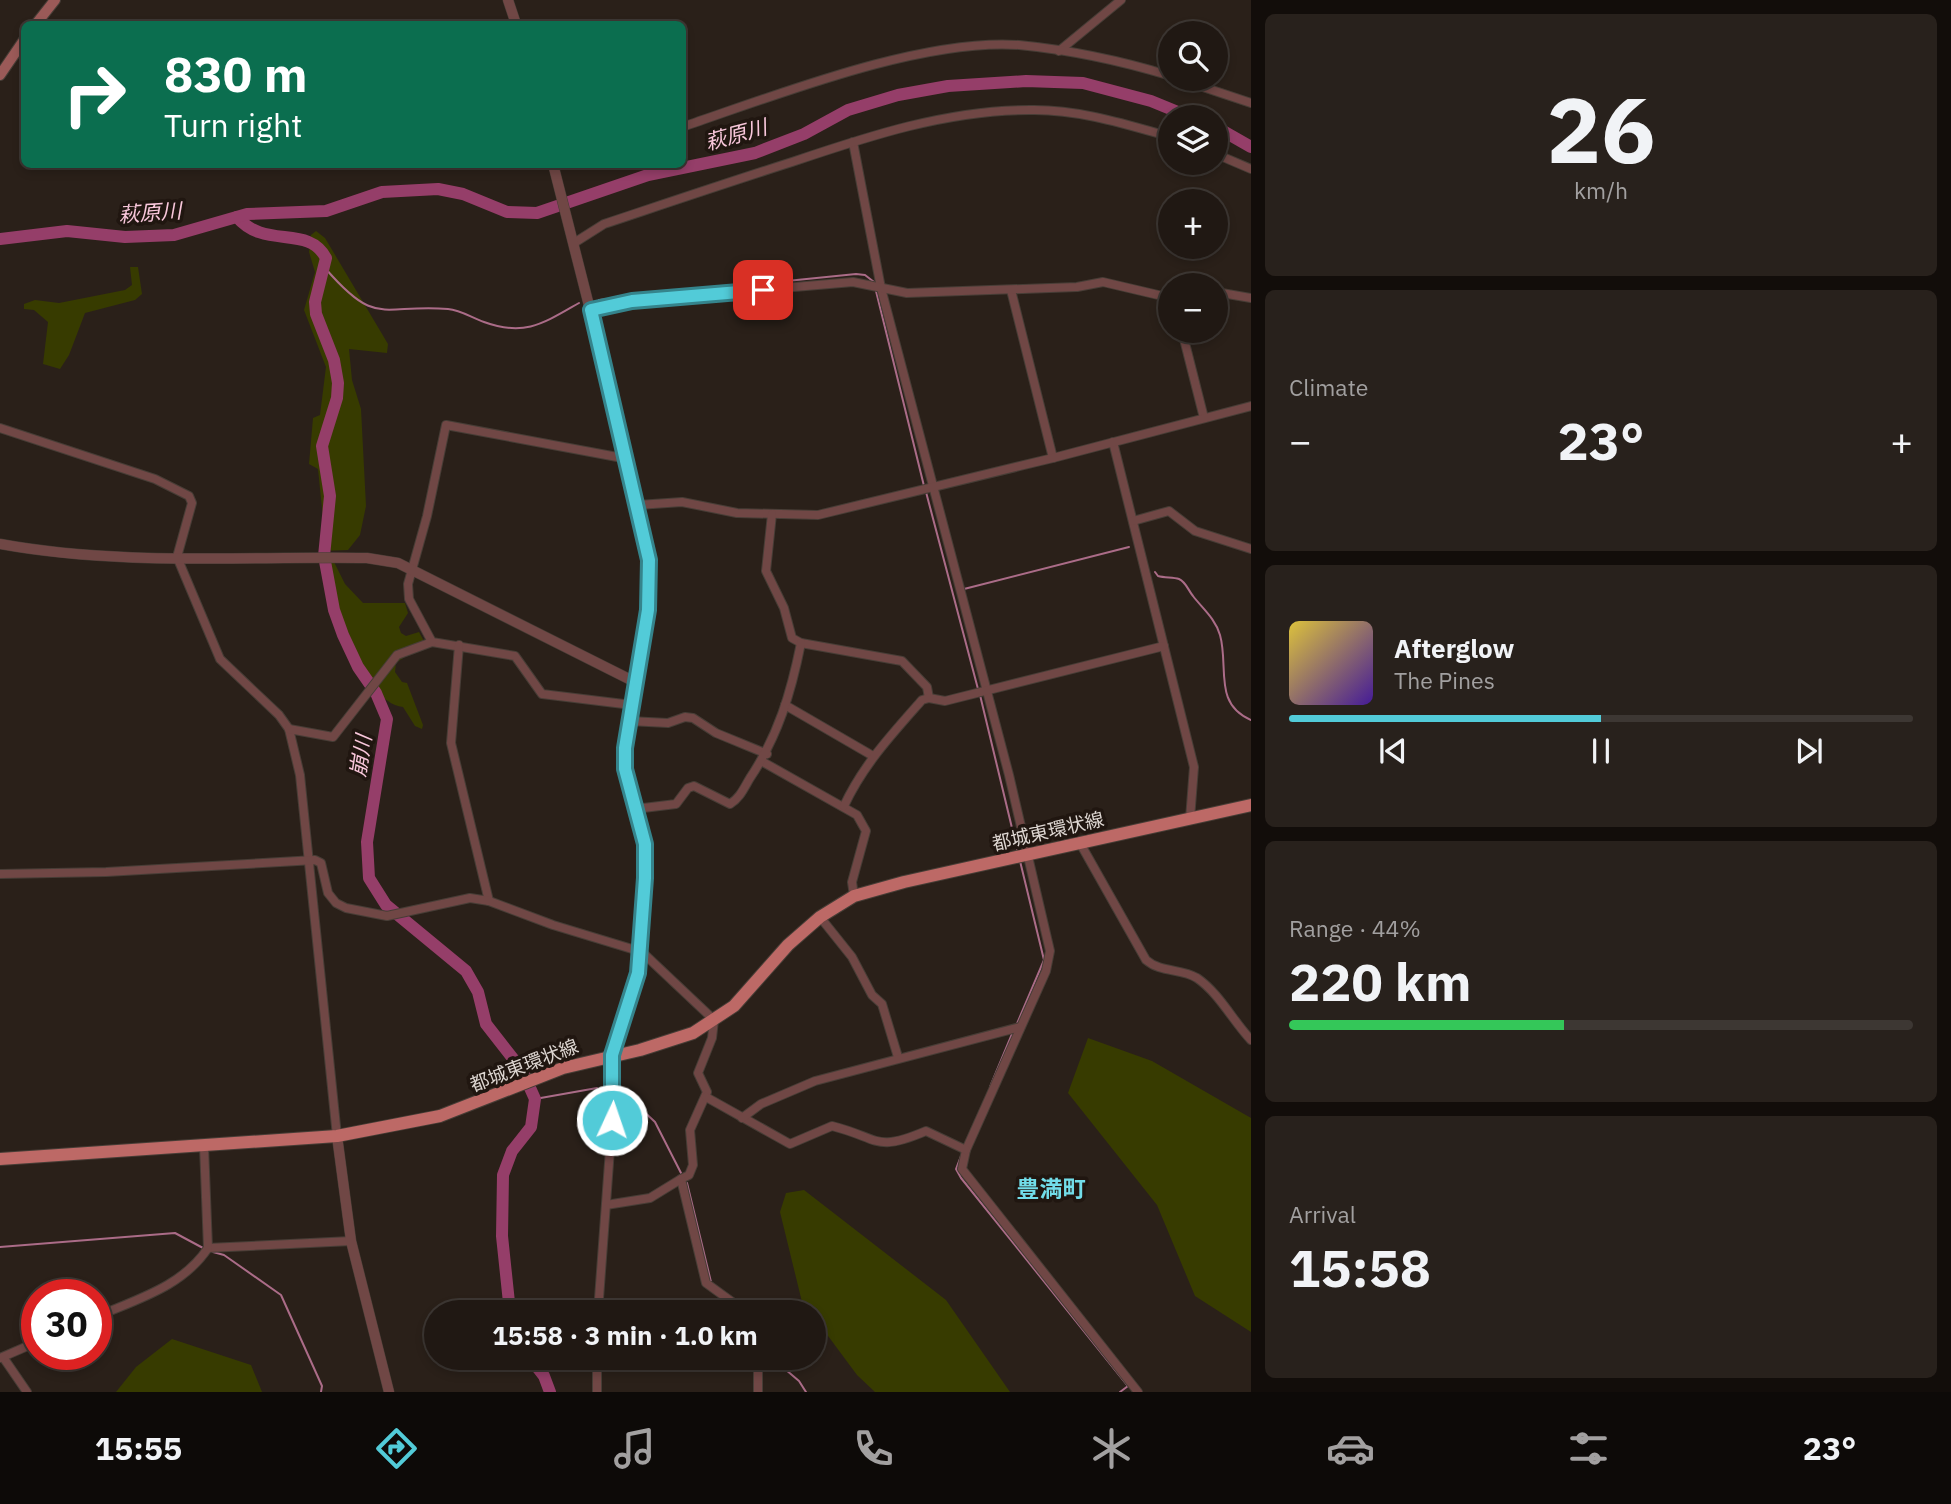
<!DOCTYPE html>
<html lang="en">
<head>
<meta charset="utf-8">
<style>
	:root { --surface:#201813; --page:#28211c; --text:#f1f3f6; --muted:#a2a0a0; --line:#3d3733; --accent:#52cbd8 }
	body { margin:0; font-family:"IBM Plex Sans","Noto Sans JP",sans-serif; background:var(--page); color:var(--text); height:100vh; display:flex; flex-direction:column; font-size:26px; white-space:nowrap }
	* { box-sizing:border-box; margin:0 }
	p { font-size:23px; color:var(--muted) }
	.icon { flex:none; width:38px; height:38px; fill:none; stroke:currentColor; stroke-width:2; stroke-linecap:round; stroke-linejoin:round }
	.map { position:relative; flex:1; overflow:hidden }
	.panel { display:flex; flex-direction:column; gap:14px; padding:14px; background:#120d0a; width:700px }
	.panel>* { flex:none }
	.guide { position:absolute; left:21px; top:21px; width:665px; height:147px; border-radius:10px; box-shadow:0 4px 10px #0003,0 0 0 2px var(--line); background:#0b6e4f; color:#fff; overflow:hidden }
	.buttons { position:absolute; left:1158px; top:21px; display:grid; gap:14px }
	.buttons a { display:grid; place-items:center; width:70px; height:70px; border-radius:50%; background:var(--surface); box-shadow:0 4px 10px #0003,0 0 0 2px var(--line); font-size:35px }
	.speed { position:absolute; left:21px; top:1279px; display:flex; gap:14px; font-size:35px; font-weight:700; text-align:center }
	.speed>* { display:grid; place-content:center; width:91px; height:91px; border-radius:50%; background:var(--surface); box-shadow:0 4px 10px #0003,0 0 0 2px var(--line); line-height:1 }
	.speed .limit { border:10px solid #d22; background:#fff; color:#111 }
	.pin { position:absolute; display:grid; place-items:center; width:60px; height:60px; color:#fff; margin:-30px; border-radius:14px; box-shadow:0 4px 10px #0006 }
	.me { position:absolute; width:77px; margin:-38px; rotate:3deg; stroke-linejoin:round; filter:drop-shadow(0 0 5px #0008) }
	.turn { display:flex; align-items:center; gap:24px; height:147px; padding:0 28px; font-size:32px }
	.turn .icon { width:91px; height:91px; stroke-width:2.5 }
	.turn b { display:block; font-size:49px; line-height:60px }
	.big { font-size:52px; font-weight:800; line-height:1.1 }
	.panel .tile { flex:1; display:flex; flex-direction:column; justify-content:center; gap:10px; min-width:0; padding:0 24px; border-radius:10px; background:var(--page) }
	.panel .dial { align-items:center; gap:0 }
	.dial b { font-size:91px; line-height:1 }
	.song { display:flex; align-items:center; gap:21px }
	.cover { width:84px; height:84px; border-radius:10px; background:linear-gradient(135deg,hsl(50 70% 55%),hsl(260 70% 35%)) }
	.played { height:7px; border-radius:4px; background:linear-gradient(90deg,var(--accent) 50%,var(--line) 50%) }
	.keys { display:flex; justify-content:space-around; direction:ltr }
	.heat { display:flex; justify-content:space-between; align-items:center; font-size:38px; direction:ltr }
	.charge { height:10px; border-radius:5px; background:linear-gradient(90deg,#34c759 44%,var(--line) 0) }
	.trip { position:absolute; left:424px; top:1300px; width:402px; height:70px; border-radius:35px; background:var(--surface); box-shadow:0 4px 10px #0003,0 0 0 2px var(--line); font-weight:800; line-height:70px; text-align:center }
	.tabs { display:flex; height:112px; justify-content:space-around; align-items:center; background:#0d0a08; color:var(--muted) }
	.tabs .icon { width:49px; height:49px }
	.tabs .on { color:var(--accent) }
	.tabs b { font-size:32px; color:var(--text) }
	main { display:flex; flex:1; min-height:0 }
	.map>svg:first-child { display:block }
	.green { fill:#373b00 }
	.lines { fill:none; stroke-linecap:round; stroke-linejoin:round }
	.stream { stroke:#ab6c88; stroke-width:2 }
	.river { stroke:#953e69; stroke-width:12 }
	.minor-casing { stroke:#473d36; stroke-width:10 }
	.tertiary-casing { stroke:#473d36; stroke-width:11 }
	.secondary-casing { stroke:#473d36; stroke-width:12 }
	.primary-casing { stroke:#473d36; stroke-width:14 }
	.minor { stroke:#704745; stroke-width:8 }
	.tertiary { stroke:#704745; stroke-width:10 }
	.secondary { stroke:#9b5a58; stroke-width:10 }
	.primary { stroke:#bd6966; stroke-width:12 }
	.route-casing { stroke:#35848c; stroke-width:18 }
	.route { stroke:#52cbd8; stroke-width:12 }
	.labels { text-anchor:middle; stroke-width:7; stroke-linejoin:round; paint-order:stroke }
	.street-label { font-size:19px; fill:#ddd6d1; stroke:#201610 }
	.water-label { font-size:21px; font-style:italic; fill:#f9c7db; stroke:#201610 }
	.quarter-label { font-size:23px; font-weight:bold; fill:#72dde9; stroke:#201610 }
</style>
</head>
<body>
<main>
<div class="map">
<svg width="1251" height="1392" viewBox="0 0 1251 1392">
	<rect width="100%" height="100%" fill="#2a2019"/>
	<g class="green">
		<polygon points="316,231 325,238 388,344 387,353 349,349 352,380 361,409 366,506 360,535 348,550 321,551 323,518 318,469 309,464 313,418 320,415 326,367 304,310 315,272 309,252 311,235"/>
		<polygon points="130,267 138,267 142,294 135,300 85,313 69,355 60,369 43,364 48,322 34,310 24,309 24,304 35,300 59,303 125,290 132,285"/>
		<path d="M322,562h12l11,22 18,19h42l3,10 -9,14 2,6 5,3 13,-4 6,11 -29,20 -1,9 7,10 5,1 16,42 -1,4 -7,-3 -12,-19c-42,-5 -74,-108 -81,-145z"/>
		<polygon points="1088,1038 1152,1061 1251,1118 1251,1332 1195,1296 1157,1205 1068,1093"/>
		<polygon points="804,1190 946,1300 1010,1392 875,1392 857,1375 814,1317 814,1312 802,1302 780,1212 786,1193"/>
		<polygon points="172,1339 251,1365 262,1392 116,1392 136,1367"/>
	</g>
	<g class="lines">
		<g class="stream">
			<path d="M325,268c52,60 55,36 123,41 13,1 24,9 36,13 41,15 60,1 95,-19"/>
			<polyline points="876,291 924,486"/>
			<polyline points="599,300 856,274 865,275 874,282"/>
			<polyline points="926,492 978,689"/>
			<path d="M1155,572l3,4c7,2 15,1 21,3 7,3 9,11 14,17 9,12 22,22 27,39 9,32 -7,69 31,85"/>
			<polyline points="964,589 1129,547"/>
			<polyline points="980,695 1018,853"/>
			<polyline points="1016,1026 1044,960 1020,861"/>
			<polyline points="990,1087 1012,1034"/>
			<polyline points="622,1091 655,1122 681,1173"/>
			<polyline points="535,1099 597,1088"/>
			<polyline points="961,1156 956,1169 961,1178 1128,1386 1120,1392"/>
			<polyline points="687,1183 711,1282"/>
			<polyline points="0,1247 175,1233 203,1248"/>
			<polyline points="213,1252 224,1255 281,1295 322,1386 321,1392"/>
			<polyline points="728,1304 738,1312"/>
			<polyline points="772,1358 799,1381 806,1392"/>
		</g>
		<g class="river">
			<polyline points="1216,127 1251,147"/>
			<path d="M237,217c28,33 71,7 89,41l-11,44 1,12 18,46 4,23 -1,15 -15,48 8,50 -6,60 10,54 9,25 15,32 18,26 11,26 -20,123 2,36 17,27 80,66 12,21 8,32 36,46 13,29 -4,28 -19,24 -9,24 -1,61 8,76"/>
			<polyline points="0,239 67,231 125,237 174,235 247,214 326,211 382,192 438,189 463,194 507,212 537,213 648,175 755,153 804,134 848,110 898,95 948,86 1026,81 1083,83 1151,101 1190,117"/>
			<polyline points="530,1358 544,1376 550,1392"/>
		</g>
		<defs>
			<g id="minor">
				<polyline points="1059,51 1121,0"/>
				<polyline points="1179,79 1251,103"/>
				<path d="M682,127c95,-32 239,-89 337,-82 51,5 103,16 152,31"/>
				<polyline points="853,142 881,288 1009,775 1050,951 1046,971 966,1150 962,1169 1138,1392"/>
				<polyline points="1216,154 1251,169"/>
				<path d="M574,243l30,-19c63,-21 125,-42 188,-62 77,-26 155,-52 238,-52 48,-1 95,14 141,27"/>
				<polyline points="1011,290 1053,458"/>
				<polyline points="1216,292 1251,298"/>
				<polyline points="591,310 632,301 853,282 907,293 1077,287 1103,282 1171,298"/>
				<polyline points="1182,331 1204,418"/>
				<polyline points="0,428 155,479 189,496 192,503 177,557 220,659 279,715 289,729 300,775 337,1136"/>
				<polyline points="1113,442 1194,767 1190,819"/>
				<polyline points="628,459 446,425 427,516 408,584 409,599 432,642 515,656 542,694 632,705"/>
				<polyline points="638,505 682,502 737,513 818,515 1053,458 1251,406"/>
				<polyline points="772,514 766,571 784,608 792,638 801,643 902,661 927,687 929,698"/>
				<polyline points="1133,521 1169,511 1195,531 1251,549"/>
				<polyline points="459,645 451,743 489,901"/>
				<polyline points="785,705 873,756"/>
				<polyline points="629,721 668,723 685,717 693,718 716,733 767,754"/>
				<polyline points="289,729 333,737 397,655 432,642"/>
				<polyline points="763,762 857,815 866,831 852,882 854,896"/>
				<path d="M844,806c19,-41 48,-72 78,-106l7,-2 16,3 219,-55"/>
				<path d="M635,809l41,-5 12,-16 6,-2 36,18c10,-6 14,-16 20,-26 28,-42 41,-85 51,-135"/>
				<path d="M1080,843l66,117c15,13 35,8 51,18 22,15 36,43 54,62"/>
				<polyline points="0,874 106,872 315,860 321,863 328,893 336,903 346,908 387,916 470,898 489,901 553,925 642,952 714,1020 712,1038 698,1073 707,1092 690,1130 693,1165 689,1175 681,1179 706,1283 746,1312"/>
				<polyline points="820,917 852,957 872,995 882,1004 898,1057"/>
				<path d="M706,1097l84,47 42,-18c48,12 42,27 94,5l40,19"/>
				<polyline points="742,1118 761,1104 815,1081 1020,1027"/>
				<polyline points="606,1205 650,1198 681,1179"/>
				<polyline points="208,1248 351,1241"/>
				<polyline points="598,1312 614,1095 612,1055"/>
				<path d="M96,1317c41,-18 86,-30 112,-69l-4,-102"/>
				<polyline points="3,1357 27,1392"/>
				<polyline points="0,1358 37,1342"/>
				<polyline points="758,1358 758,1392"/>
				<polyline points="597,1392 597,1358"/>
			</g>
			<g id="tertiary">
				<polyline points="508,0 516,24"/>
				<polyline points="553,164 628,459 649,560 648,610 625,748 625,769 645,843 642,952 612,1055"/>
				<path d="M0,544c120,22 245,12 367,14l31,5 237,119"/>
				<polyline points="337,1136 351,1241 389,1392"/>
			</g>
			<g id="secondary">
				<polyline points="36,24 55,0"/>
				<polyline points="0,75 24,40"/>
			</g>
			<polyline id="primary" points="0,1159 337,1136 440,1116 563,1068 640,1050 693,1033 734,1006 788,945 820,917 854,896 904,882 1251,805"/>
		</defs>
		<use href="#minor" class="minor-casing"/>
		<use href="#tertiary" class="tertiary-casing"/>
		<use href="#secondary" class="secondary-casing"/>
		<use href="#primary" class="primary-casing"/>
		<use href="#minor" class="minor"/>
		<use href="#tertiary" class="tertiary"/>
		<use href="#secondary" class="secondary"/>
		<use href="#primary" class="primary"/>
	</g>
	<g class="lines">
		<defs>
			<polyline id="route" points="612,1120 612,1055 638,973 645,878 645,844 625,769 625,748 648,610 649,560 591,310 632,301 763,290"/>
		</defs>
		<use href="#route" class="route-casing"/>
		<use href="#route" class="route"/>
	</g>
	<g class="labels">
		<g class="street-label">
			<text transform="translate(1048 831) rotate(-13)" y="7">都城東環状線</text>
			<text transform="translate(524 1065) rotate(-21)" y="7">都城東環状線</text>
		</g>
		<g class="water-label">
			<text transform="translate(736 135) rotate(-15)" y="7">萩原川</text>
			<text transform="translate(150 213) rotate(-4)" y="7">萩原川</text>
			<text transform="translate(361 756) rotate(-81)" y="7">崩川</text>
		</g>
		<g class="quarter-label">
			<text x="1051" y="1197">豊満町</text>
		</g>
	</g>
</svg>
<div class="buttons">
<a><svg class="icon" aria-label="search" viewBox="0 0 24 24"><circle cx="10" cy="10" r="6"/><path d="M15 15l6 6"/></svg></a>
<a><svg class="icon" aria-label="layers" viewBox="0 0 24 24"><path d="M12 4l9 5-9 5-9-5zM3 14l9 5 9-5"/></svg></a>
<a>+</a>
<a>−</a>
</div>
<div class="speed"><div class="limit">30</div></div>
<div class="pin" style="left:763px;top:290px;background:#d93025"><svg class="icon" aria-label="arrive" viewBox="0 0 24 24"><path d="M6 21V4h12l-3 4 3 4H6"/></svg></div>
<svg class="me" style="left:612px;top:1120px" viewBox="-20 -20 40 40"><circle r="17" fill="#52cbd8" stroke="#fff" stroke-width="3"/><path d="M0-11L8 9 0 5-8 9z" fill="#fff"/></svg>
<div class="trip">15:58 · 3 min · 1.0 km</div>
<div class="guide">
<div class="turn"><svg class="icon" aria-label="right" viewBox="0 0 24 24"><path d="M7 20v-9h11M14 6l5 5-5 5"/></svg><div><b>830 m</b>Turn right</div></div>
</div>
</div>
<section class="panel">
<div class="tile dial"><b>26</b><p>km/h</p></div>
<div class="tile"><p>Climate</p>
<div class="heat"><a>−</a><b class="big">23°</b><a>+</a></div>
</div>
<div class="tile">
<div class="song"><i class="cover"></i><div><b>Afterglow</b><p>The Pines</p></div></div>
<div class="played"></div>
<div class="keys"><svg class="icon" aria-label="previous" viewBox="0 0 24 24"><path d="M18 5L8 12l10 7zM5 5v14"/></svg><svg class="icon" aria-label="pause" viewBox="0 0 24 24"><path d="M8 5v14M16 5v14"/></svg><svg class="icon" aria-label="next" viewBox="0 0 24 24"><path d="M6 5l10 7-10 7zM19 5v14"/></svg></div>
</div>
<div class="tile"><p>Range · 44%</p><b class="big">220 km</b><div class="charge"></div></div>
<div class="tile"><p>Arrival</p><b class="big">15:58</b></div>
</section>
</main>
<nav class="tabs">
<b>15:55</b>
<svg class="icon on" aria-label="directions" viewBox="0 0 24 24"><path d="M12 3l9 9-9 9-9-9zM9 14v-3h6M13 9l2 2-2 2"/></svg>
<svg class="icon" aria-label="music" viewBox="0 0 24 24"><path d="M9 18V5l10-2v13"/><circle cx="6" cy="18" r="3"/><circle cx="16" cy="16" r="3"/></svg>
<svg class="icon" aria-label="phone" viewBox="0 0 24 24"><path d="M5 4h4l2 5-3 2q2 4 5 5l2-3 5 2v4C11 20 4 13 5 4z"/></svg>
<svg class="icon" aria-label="climate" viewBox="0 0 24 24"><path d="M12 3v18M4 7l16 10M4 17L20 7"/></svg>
<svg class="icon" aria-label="car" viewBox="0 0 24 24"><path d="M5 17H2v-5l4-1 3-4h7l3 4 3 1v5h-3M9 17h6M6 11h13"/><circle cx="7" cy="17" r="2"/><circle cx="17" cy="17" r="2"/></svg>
<svg class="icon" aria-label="filters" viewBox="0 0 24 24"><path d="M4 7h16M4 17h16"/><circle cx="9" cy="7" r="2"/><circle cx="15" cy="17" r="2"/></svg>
<b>23°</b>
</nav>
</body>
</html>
